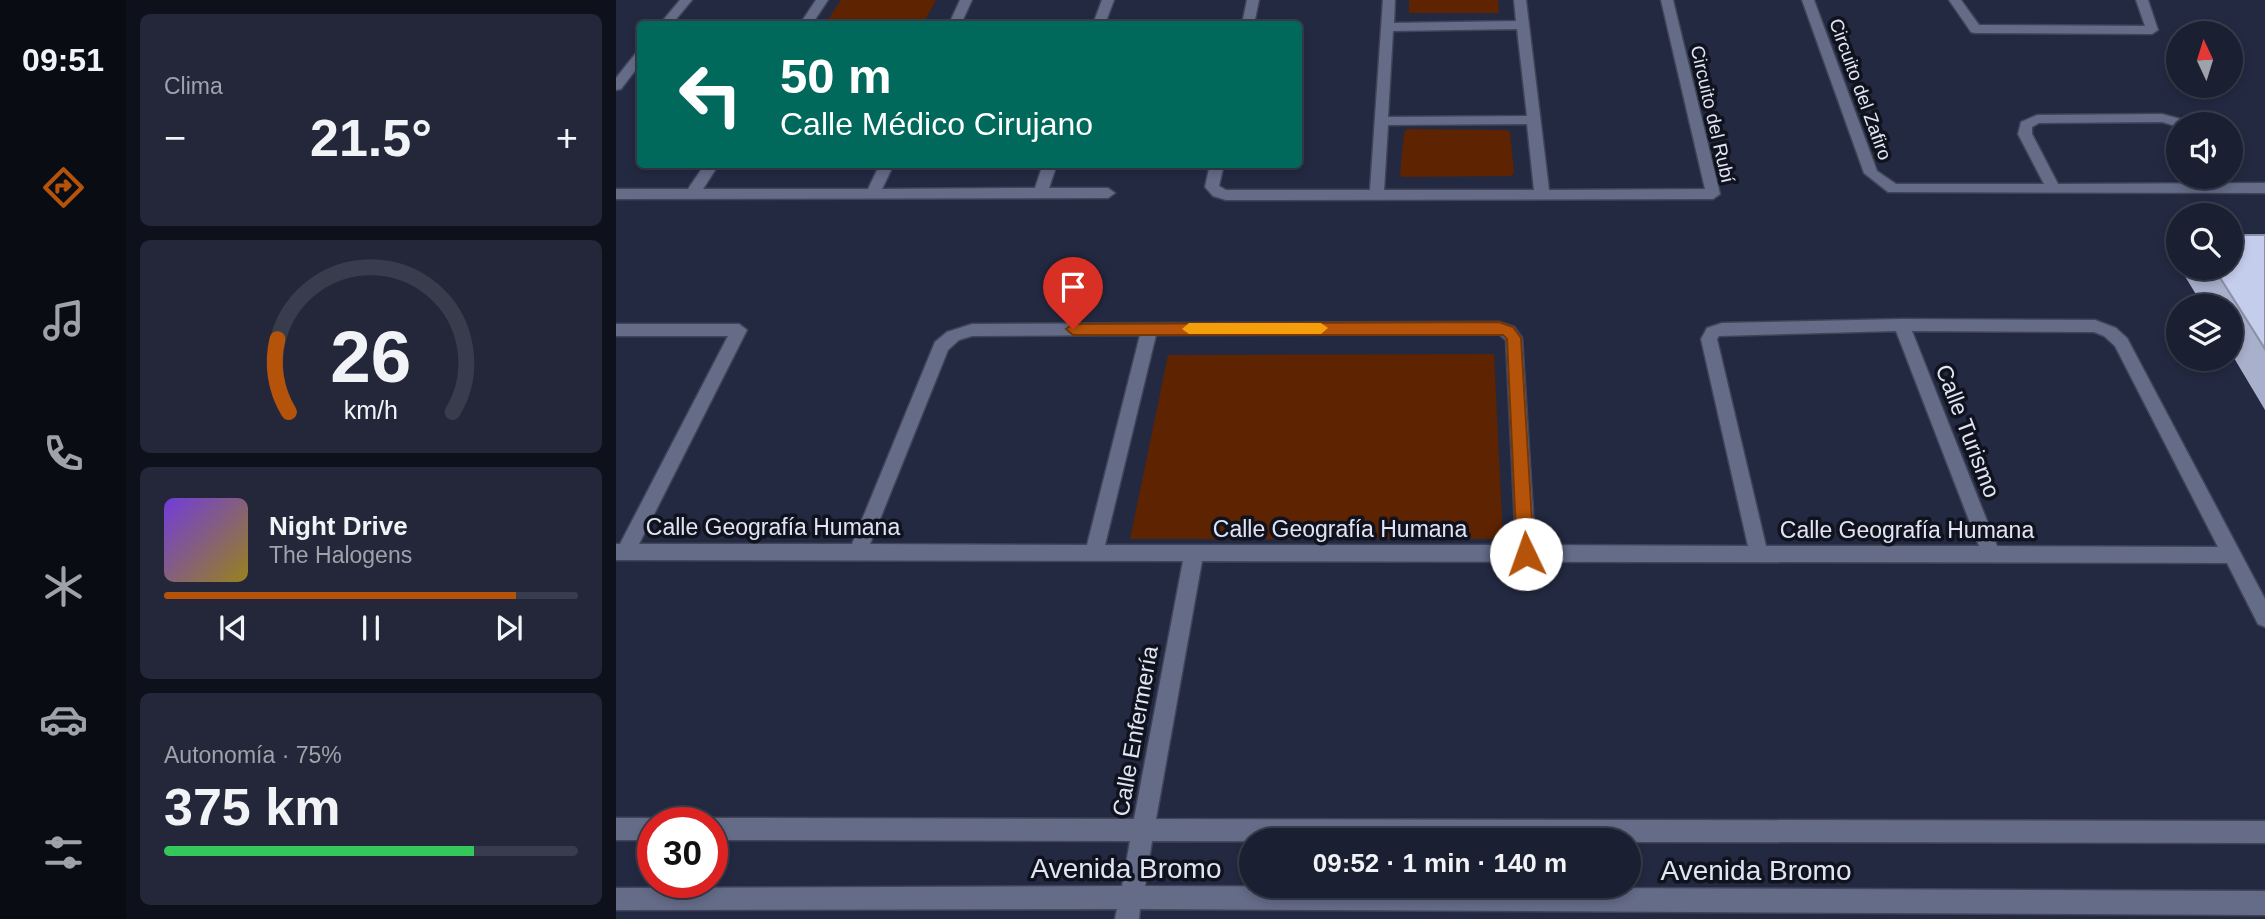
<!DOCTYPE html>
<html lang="es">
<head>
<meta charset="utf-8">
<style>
	:root { --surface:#1a1f31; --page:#232739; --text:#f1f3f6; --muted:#9fa2ab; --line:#383d4d; --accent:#b45309 }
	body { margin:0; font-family:Helvetica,sans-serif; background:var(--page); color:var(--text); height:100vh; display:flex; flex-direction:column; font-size:26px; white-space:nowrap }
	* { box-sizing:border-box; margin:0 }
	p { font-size:23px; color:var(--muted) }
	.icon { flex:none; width:38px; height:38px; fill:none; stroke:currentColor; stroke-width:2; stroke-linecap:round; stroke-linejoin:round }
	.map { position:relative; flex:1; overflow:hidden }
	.side { display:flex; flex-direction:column; gap:14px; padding:14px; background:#0e111b; width:490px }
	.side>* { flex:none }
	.hud { position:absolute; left:21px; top:21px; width:665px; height:147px; border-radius:7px; box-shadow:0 4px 10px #0003,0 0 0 2px var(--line); background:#00695c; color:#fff; overflow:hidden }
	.needle { width:46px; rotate:356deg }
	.controls { position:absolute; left:1550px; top:21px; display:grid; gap:14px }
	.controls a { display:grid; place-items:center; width:77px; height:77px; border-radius:50%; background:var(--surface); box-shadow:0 4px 10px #0003,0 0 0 2px var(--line); font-size:35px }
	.speed { position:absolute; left:21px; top:807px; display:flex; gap:14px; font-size:35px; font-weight:700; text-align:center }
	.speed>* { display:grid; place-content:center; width:91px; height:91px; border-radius:50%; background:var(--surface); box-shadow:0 4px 10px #0003,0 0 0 2px var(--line); line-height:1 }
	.speed .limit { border:10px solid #d22; background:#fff; color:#111 }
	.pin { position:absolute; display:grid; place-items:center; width:60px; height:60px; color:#fff; margin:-72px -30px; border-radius:50% 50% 50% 0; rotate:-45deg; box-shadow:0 0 7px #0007 }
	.pin .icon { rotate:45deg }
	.me { position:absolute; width:77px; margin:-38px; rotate:357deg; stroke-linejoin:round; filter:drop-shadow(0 0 5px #0008) }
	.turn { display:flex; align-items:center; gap:24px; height:147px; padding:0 28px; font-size:32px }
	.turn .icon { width:91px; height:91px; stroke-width:2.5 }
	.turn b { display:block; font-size:49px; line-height:60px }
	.big { font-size:52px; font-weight:700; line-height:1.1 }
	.side .tile { flex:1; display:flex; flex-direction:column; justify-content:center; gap:10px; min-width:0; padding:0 24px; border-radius:10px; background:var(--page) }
	.side .dial { align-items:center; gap:0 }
	.dial svg { height:182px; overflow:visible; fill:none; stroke:var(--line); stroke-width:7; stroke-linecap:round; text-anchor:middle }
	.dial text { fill:var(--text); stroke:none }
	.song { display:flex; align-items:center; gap:21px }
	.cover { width:84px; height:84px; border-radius:10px; background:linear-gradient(135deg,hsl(260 70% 55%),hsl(50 70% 35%)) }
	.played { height:7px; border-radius:4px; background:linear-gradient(90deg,var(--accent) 85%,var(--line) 85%) }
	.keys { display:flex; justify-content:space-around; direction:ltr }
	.heat { display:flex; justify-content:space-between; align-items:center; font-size:38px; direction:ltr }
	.charge { height:10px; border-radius:5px; background:linear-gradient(90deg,#34c759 75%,var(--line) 0) }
	.trip { position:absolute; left:623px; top:828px; width:402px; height:70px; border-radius:35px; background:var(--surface); box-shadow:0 4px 10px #0003,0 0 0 2px var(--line); font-weight:700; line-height:70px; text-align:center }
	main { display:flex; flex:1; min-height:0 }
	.tabs { display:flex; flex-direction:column; width:126px; justify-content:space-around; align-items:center; background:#0a0c14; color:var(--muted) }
	.tabs .icon { width:49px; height:49px }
	.tabs .current { color:var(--accent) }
	.tabs b { font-size:32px; color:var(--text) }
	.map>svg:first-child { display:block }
	.green { fill:#5e2300 }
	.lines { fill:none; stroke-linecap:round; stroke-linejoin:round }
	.minor-casing { stroke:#404458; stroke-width:3 }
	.minor { fill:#656c88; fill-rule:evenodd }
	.wall { fill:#a9b0cc }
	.building { fill:#c5cded; stroke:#8a90a6; stroke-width:2 }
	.route { fill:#b45309; stroke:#753606; stroke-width:2 }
	.slow { fill:#f59e0b }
	.labels { text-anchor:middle; stroke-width:7; stroke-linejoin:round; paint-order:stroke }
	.far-street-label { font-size:19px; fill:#e0e4f4; stroke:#10121d }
	.street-label { font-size:23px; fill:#e0e4f4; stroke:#10121d }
	.near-street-label { font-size:28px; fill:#e0e4f4; stroke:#10121d }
</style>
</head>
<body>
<main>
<nav class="tabs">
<b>09:51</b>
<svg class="icon current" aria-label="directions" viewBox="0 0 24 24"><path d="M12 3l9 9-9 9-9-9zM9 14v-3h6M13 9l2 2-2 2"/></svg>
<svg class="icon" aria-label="music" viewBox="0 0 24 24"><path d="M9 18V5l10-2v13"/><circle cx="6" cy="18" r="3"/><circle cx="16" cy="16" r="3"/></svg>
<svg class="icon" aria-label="phone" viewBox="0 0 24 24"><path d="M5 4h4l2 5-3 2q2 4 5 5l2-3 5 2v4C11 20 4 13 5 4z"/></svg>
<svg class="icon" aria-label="climate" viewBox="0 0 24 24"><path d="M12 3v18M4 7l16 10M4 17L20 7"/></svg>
<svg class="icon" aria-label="car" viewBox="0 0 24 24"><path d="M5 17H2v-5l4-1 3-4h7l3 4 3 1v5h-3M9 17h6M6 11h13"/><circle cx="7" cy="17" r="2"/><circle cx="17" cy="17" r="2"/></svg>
<svg class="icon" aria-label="filters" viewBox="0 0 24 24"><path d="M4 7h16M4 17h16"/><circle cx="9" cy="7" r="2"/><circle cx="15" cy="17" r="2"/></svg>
</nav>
<section class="side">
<div class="tile"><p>Clima</p>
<div class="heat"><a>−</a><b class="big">21.5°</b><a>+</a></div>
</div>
<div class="tile dial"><svg viewBox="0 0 100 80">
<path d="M14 69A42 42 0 1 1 86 69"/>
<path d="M14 69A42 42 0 0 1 9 37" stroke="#b45309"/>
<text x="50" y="56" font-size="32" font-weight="700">26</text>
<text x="50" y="72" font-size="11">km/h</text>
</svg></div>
<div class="tile">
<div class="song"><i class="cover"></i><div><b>Night Drive</b><p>The Halogens</p></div></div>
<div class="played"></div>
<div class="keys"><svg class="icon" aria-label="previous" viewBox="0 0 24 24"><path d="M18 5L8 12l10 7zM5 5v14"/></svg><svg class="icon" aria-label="pause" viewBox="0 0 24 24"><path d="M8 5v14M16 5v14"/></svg><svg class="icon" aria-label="next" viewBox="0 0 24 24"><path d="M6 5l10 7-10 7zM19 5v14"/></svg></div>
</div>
<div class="tile"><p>Autonomía · 75%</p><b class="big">375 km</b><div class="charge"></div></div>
</section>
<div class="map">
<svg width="1649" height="919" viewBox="0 0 1649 919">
	<rect width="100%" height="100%" fill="#232941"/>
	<g class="green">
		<polygon points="225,0 320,0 307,24 209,24"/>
		<polygon points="793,0 882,0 883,13 793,13"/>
		<polygon points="791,129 890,130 894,132 898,173 895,176 787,177 784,174 788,133"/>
		<polygon points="878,354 887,539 514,539 552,355"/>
	</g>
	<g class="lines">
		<defs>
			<g id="minor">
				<polygon points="64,0 76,0 56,24 44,24"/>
				<polygon points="200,0 212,0 196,24 184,24"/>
				<polygon points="344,0 356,0 345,24 333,24"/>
				<polygon points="486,0 498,0 489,24 477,24"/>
				<polygon points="631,0 643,0 638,24 626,24"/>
				<path d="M767,0h12l-1,23 122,-2 -2,-21h12l23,190 156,-1 -44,-189h12l47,194 -7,5 -487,1 -13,-4 -8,-9 5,-23h14l-5,22 7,4h144zM901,29l10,87 -139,1 5,-86zM911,124l7,66h-150l4,-65z"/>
				<polygon points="1186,0 1198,0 1261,171 1280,184 1428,184 1402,134 1405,122 1421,115 1546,114 1572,121 1574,124 1563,124 1563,127 1546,122 1423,123 1416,127 1416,134 1442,184 1649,183 1649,193 1272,192 1248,173"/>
				<polygon points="1333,0 1345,0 1363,25 1529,26 1520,0 1532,0 1542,30 1536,34 1359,33 1355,32"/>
				<polygon points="24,52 24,64 5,89 0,90 0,78 20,53"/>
				<polygon points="89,164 103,164 87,189 252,189 264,164 278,164 266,189 419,188 427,164 441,164 433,188 492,188 499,193 492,198 0,199 0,189 72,189"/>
				<path d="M1286,319l193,1 21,8 11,10 138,261v28l-7,-3 -31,-61 -1025,-2 -46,258 1109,2v22l-1113,-2 -7,45 1120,5v24l-1125,-6 -1,10h-24l2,-10 -501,1v-22l506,-2 8,-45 -418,-1v-18h-8l8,-4 422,1 49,-258 -567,-1v-16h4l108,-208h-112v-12h123l8,6 -108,214h213l83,-202 12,-10 25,-8 527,-2 15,5 8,11 13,207 213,1 -47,-207 6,-11 15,-5zM1280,331l83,215h-213l-49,-207 2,-3zM1296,331l182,1 10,4 11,10 103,201 -221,-1zM883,334l7,6 10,205h-411l51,-210zM524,335l-53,210 -217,-1 78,-194 11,-10 13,-4z"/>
				<polygon points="0,818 37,818 45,822 37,822 37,840 0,840"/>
			</g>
		</defs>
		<use href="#minor" class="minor-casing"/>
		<use href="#minor" class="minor"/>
	</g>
	<g class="wall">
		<polygon points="1649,235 1649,410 1615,353 1615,306 1587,306 1564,268 1615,268"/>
		<polygon points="1563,252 1563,266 1558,258"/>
	</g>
	<polygon class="building" points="1615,235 1649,235 1649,349 1598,268 1615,268"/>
	<polygon class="route" points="883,322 897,327 905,338 918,554 916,559 910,561 904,559 901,554 891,339 887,335 457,335 450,329 457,324"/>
	<polygon class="slow" points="573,323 705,323 712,328 705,334 573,334 566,329"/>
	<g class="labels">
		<g class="far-street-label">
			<text transform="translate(1245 89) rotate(70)" y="7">Circuito del Zafiro</text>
			<text transform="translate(1097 114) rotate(77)" y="7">Circuito del Rubí</text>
		</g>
		<g class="street-label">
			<text transform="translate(1352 431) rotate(69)" y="8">Calle Turismo</text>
			<text x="157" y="535">Calle Geografía Humana</text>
			<text x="724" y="537">Calle Geografía Humana</text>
			<text x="1291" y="538">Calle Geografía Humana</text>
			<text transform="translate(519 731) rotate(-80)" y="8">Calle Enfermería</text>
		</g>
		<g class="near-street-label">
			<text x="510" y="878">Avenida Bromo</text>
			<text x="1140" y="880">Avenida Bromo</text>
		</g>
	</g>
</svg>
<div class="controls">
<a><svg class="needle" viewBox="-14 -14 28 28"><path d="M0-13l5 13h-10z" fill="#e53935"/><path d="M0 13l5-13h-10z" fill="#9fa2ab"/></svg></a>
<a><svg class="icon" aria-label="sound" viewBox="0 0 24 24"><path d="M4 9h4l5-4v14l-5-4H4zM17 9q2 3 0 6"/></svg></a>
<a><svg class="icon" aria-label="search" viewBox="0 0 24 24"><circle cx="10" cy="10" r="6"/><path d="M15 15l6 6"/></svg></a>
<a><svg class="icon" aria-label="layers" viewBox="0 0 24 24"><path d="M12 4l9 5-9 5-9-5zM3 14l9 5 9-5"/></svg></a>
</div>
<div class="speed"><div class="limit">30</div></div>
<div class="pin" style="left:457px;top:329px;background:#d93025"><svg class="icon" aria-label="arrive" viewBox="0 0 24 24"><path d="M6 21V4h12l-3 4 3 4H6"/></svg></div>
<svg class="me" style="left:910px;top:554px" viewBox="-20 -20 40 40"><circle r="19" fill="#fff"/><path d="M0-13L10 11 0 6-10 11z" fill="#b45309"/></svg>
<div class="trip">09:52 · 1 min · 140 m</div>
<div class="hud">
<div class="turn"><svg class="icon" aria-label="left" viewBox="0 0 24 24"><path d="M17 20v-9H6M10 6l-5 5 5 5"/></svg><div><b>50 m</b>Calle Médico Cirujano</div></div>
</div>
</div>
</main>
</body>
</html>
